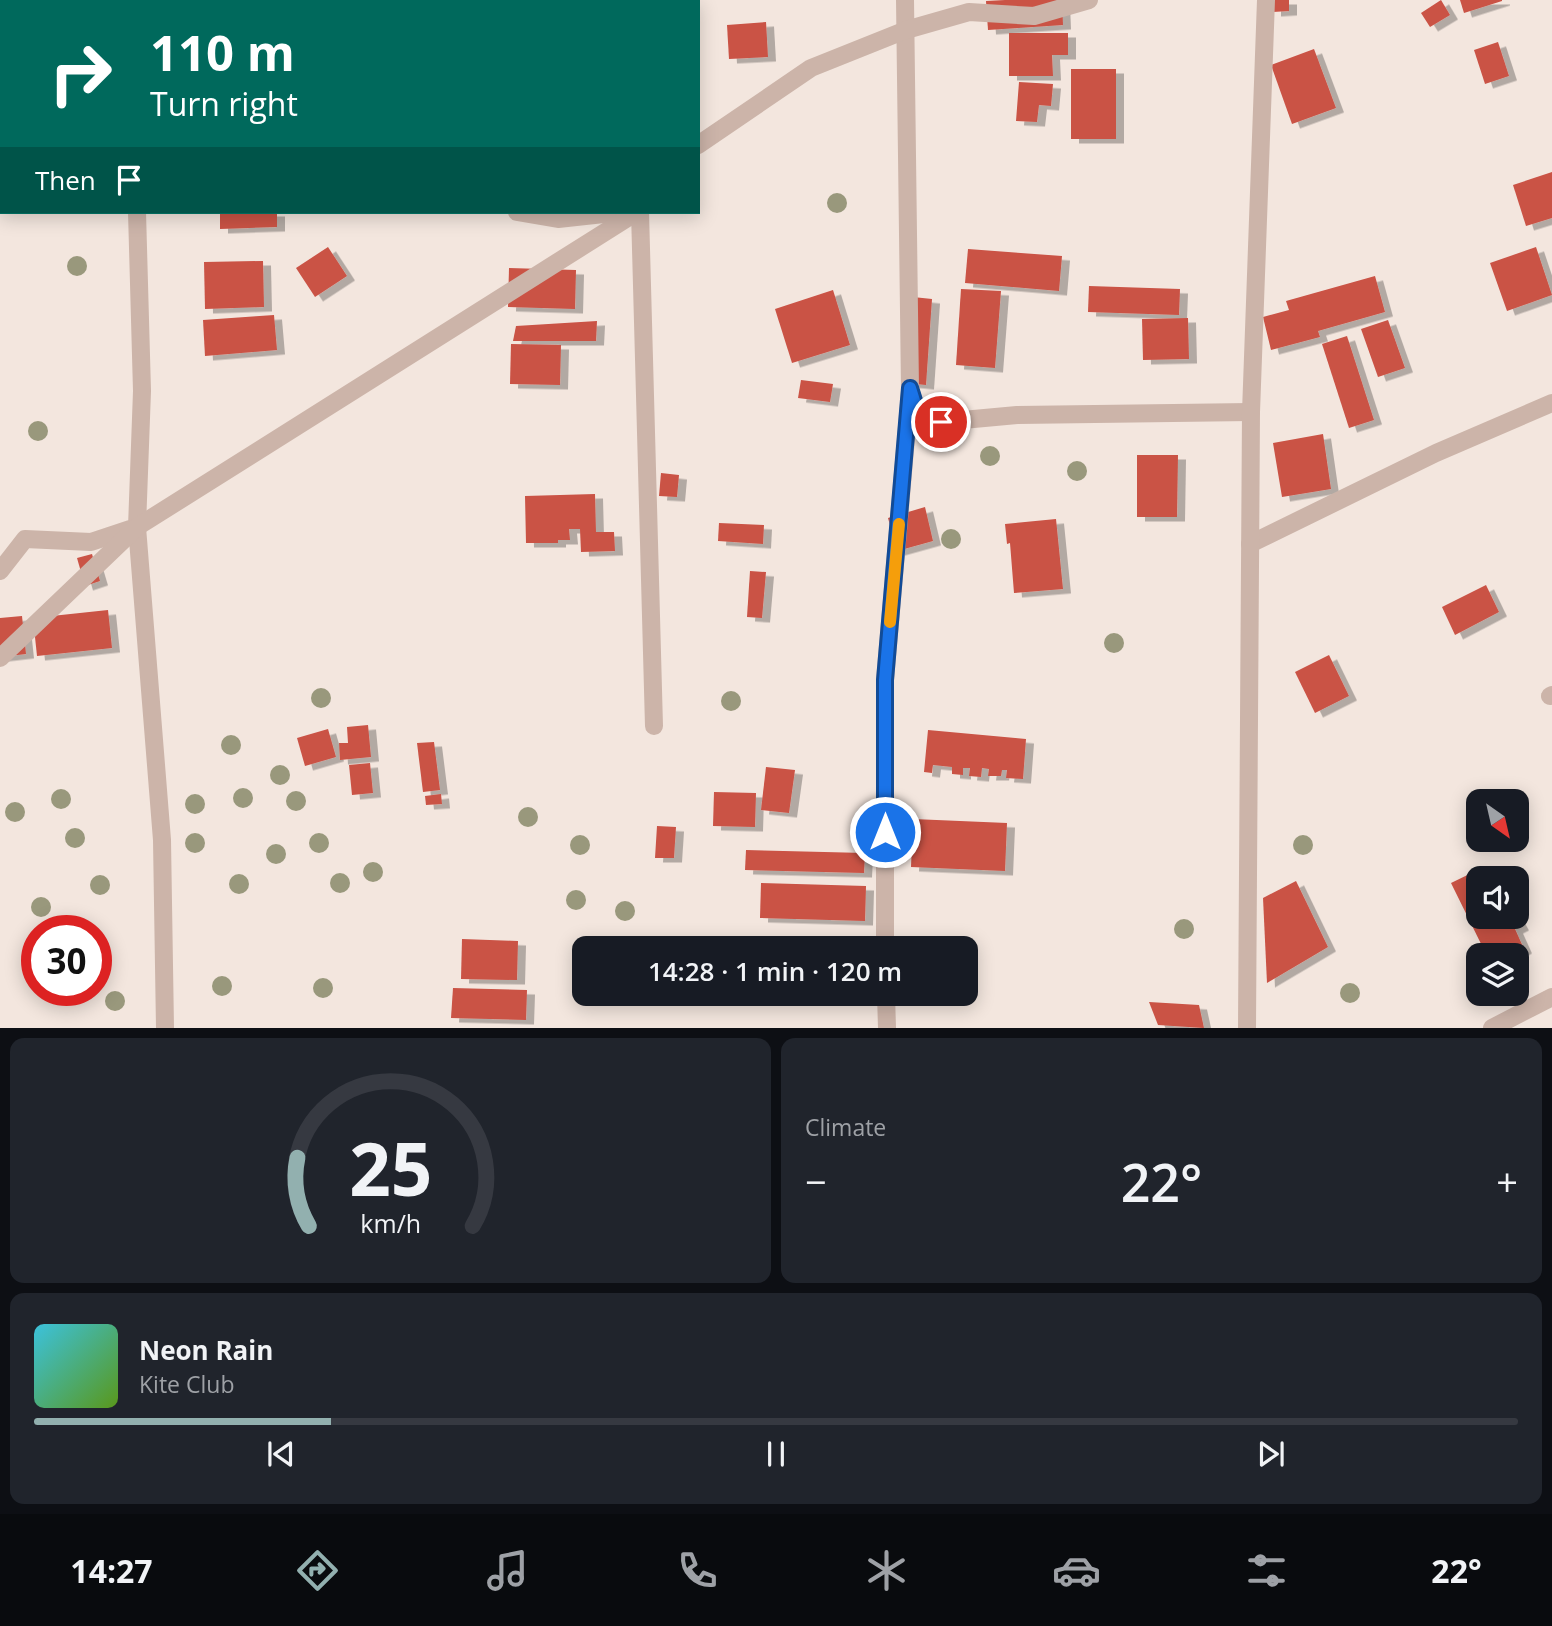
<!DOCTYPE html>
<html lang="en">
<head>
<meta charset="utf-8">
<style>
	:root { --surface:#171b24; --page:#20242c; --text:#f1f3f6; --muted:#9ea1a6; --line:#363941; --accent:#92b0af }
	body { margin:0; font-family:"Open Sans",sans-serif; background:var(--page); color:var(--text); height:100vh; display:flex; flex-direction:column; font-size:26px; white-space:nowrap }
	* { box-sizing:border-box; margin:0 }
	p { font-size:23px; color:var(--muted) }
	.icon { flex:none; width:38px; height:38px; fill:none; stroke:currentColor; stroke-width:2; stroke-linecap:round; stroke-linejoin:round }
	.map { position:relative; height:1028px; overflow:hidden }
	.panel { display:flex; flex-direction:column; gap:10px; padding:10px; background:#0d0f14; flex:1 }
	.panel>* { flex:none }
	.banner { position:absolute; left:0px; top:0px; width:700px; height:214px; box-shadow:0 4px 18px #0003; background:#00695c; color:#fff; overflow:hidden }
	.needle { width:46px; rotate:146deg }
	.fabs { position:absolute; left:1466px; top:789px; display:grid; gap:14px }
	.fabs a { display:grid; place-items:center; width:63px; height:63px; border-radius:14px; background:var(--surface); box-shadow:0 4px 18px #0003; font-size:35px }
	.speed { position:absolute; left:21px; top:915px; display:flex; gap:14px; font-size:35px; font-weight:700; text-align:center }
	.speed>* { display:grid; place-content:center; width:91px; height:91px; border-radius:50%; background:var(--surface); box-shadow:0 4px 18px #0003; line-height:1 }
	.speed .limit { border:10px solid #d22; background:#fff; color:#111 }
	.pin { position:absolute; display:grid; place-items:center; width:60px; height:60px; color:#fff; margin:-30px; border:4px solid #fff; border-radius:50%; box-shadow:0 2px 7px #0007 }
	.me { position:absolute; width:77px; margin:-38px; rotate:0deg; stroke-linejoin:round; filter:drop-shadow(0 0 5px #0008) }
	.turn { display:flex; align-items:center; gap:24px; height:147px; padding:0 35px; font-size:32px }
	.turn .icon { width:91px; height:91px; stroke-width:2.5 }
	.turn b { display:block; font-size:49px; line-height:60px }
	.then { display:flex; align-items:center; height:66px; padding:0 35px; background:#0003; gap:14px; font-size:26px }
	.big { font-size:52px; font-weight:600; line-height:1.1 }
	.panel .tile { flex:1; display:flex; flex-direction:column; justify-content:center; gap:10px; min-width:0; padding:0 24px; border-radius:14px; background:var(--page) }
	.panel .dial { align-items:center; gap:0 }
	.dial svg { height:182px; overflow:visible; fill:none; stroke:var(--line); stroke-width:7; stroke-linecap:round; text-anchor:middle }
	.dial text { fill:var(--text); stroke:none }
	.song { display:flex; align-items:center; gap:21px }
	.cover { width:84px; height:84px; border-radius:10px; background:linear-gradient(135deg,hsl(190 70% 55%),hsl(90 70% 35%)) }
	.played { height:7px; border-radius:4px; background:linear-gradient(90deg,var(--accent) 20%,var(--line) 20%) }
	.keys { display:flex; justify-content:space-around; direction:ltr }
	.heat { display:flex; justify-content:space-between; align-items:center; font-size:38px; direction:ltr }
	.panel .tiles { flex:1; display:grid; gap:10px; grid-template-columns:1fr 1fr }
	.tile:last-child { grid-column:span 2 }
	.trip { position:absolute; left:572px; top:936px; width:406px; height:70px; border-radius:14px; background:var(--surface); box-shadow:0 4px 18px #0003; font-weight:600; line-height:70px; text-align:center }
	.dock { display:flex; height:112px; justify-content:space-around; align-items:center; background:#090b0e; color:var(--muted) }
	.dock .icon { width:49px; height:49px }
	.dock .current { color:var(--accent) }
	.dock b { font-size:32px; color:var(--text) }
	.map>svg:first-child { display:block }
	.building { fill:#ca5245; filter:url(#shadow) }
	.lines { fill:none; stroke-linecap:round; stroke-linejoin:round }
	.minor { stroke:#ccb4a9; stroke-width:18 }
	.tree { fill:#99987c }
	.route-casing { stroke:#114b97; stroke-width:18 }
	.route { stroke:#1a73e8; stroke-width:12 }
	.slow { stroke:#f59e0b; stroke-width:12 }
</style>
</head>
<body>
<div class="map">
<svg width="1552" height="1028" viewBox="0 0 1552 1028">
	<defs>
		<filter id="shadow"><feDropShadow dx="8" dy="4.5" stdDeviation="0" flood-color="#0004"/></filter>
	</defs>
	<rect width="100%" height="100%" fill="#f3e6de"/>
	<g class="building">
		<polygon points="1005,0 1062,0 1063,25 988,30 986,1"/>
		<polygon points="1273,0 1289,0 1289,11 1273,12"/>
		<polygon points="1441,0 1450,15 1430,27 1421,13"/>
		<polygon points="1460,0 1502,0 1502,1 1464,13"/>
		<polygon points="766,22 768,57 729,59 727,25"/>
		<polygon points="1009,33 1068,33 1068,55 1052,55 1053,76 1009,76"/>
		<polygon points="1498,42 1509,76 1485,84 1474,50"/>
		<polygon points="1314,49 1336,108 1292,124 1271,65"/>
		<rect x="1071" y="69" width="45" height="70"/>
		<polygon points="1019,82 1053,84 1051,106 1039,105 1037,122 1016,121"/>
		<polygon points="1552,172 1552,218 1526,226 1513,185"/>
		<polygon points="220,212 277,212 277,227 220,229"/>
		<polygon points="328,247 347,276 315,297 296,268"/>
		<polygon points="1536,247 1552,295 1507,311 1490,263"/>
		<polygon points="968,249 1062,256 1059,291 965,283"/>
		<polygon points="263,261 264,307 205,309 204,262"/>
		<polygon points="509,268 576,270 575,309 508,307"/>
		<polygon points="1375,276 1385,312 1318,331 1320,337 1271,350 1263,317 1289,310 1286,301"/>
		<polygon points="1089,286 1180,289 1179,315 1088,312"/>
		<polygon points="961,289 1001,291 995,368 956,365"/>
		<polygon points="833,290 850,345 792,363 775,309"/>
		<polygon points="913,297 932,299 926,385 906,383"/>
		<polygon points="274,315 277,350 205,356 203,320"/>
		<polygon points="1188,318 1189,359 1143,360 1142,319"/>
		<polygon points="1388,320 1405,368 1378,377 1361,329"/>
		<polygon points="597,321 596,341 513,341 516,326"/>
		<polygon points="1347,336 1374,420 1349,428 1322,344"/>
		<polygon points="511,344 561,345 560,385 510,384"/>
		<polygon points="801,380 833,384 830,402 798,398"/>
		<polygon points="1323,434 1331,489 1282,497 1273,443"/>
		<polygon points="1137,455 1178,455 1177,517 1137,517"/>
		<polygon points="661,473 679,475 677,497 659,496"/>
		<polygon points="595,494 596,532 614,532 615,551 581,552 580,529 569,529 570,540 558,540 558,543 526,543 525,496"/>
		<polygon points="925,507 933,541 897,551 888,518"/>
		<polygon points="1056,519 1063,589 1014,593 1010,543 1007,544 1005,524"/>
		<polygon points="719,523 764,525 763,544 718,541"/>
		<polygon points="92,554 100,581 85,586 77,558"/>
		<polygon points="750,571 766,572 762,618 747,617"/>
		<polygon points="1486,585 1499,612 1455,635 1442,607"/>
		<polygon points="108,610 112,648 37,656 33,618"/>
		<polygon points="22,616 26,654 0,657 0,618"/>
		<polygon points="1329,655 1349,696 1315,713 1295,672"/>
		<polygon points="368,725 371,757 340,760 339,743 348,743 347,727"/>
		<polygon points="328,729 336,757 305,766 297,738"/>
		<polygon points="928,730 1026,739 1023,779 1006,778 1007,770 1002,770 1001,776 988,776 989,769 982,768 981,777 969,776 970,768 963,768 963,775 952,774 952,767 933,765 932,773 924,772"/>
		<polygon points="434,742 440,790 423,792 417,743"/>
		<polygon points="370,763 373,793 352,795 349,765"/>
		<polygon points="766,767 795,770 789,813 761,810"/>
		<polygon points="714,792 756,793 755,827 713,826"/>
		<polygon points="441,794 442,804 426,805 425,796"/>
		<polygon points="913,819 1007,823 1005,871 911,867"/>
		<polygon points="657,826 676,827 674,858 655,858"/>
		<polygon points="746,850 865,853 864,873 745,870"/>
		<polygon points="1484,867 1487,874 1494,870 1498,878 1479,878 1479,917 1516,917 1521,926 1515,929 1524,949 1512,956 1487,956 1451,883"/>
		<polygon points="1296,881 1328,947 1267,983 1263,898"/>
		<polygon points="761,883 866,886 865,921 760,918"/>
		<polygon points="462,939 518,941 517,980 461,979"/>
		<polygon points="453,988 527,990 526,1020 451,1018"/>
		<polygon points="1149,1002 1199,1005 1204,1028 1158,1025"/>
	</g>
	<g class="lines">
		<g class="minor">
			<polyline points="121,0 121,2"/>
			<polyline points="315,0 316,2"/>
			<polyline points="905,0 910,389 915,404 941,422 1017,415 1251,412"/>
			<polyline points="649,2 649,0"/>
			<polyline points="698,145 811,68 906,30 969,12 1034,16 1089,0"/>
			<polyline points="0,201 2,200"/>
			<polyline points="137,212 142,391 137,527 162,840 165,1028"/>
			<polyline points="517,212 558,219 622,212"/>
			<polyline points="640,212 654,726"/>
			<polyline points="1250,544 1436,453 1552,403"/>
			<polyline points="0,571 25,539 91,542 130,529"/>
			<polyline points="0,658 137,527 637,212"/>
			<polyline points="1550,696 1552,695"/>
			<polyline points="885,948 885,680 910,392"/>
			<polyline points="886,994 887,1028"/>
			<polyline points="1247,1028 1251,412 1266,0"/>
			<polyline points="1492,1028 1552,997"/>
		</g>
	</g>
	<g class="tree">
		<circle cx="837" cy="203" r="10"/>
		<circle cx="77" cy="266" r="10"/>
		<circle cx="38" cy="431" r="10"/>
		<circle cx="990" cy="456" r="10"/>
		<circle cx="1077" cy="471" r="10"/>
		<circle cx="951" cy="539" r="10"/>
		<circle cx="1114" cy="643" r="10"/>
		<circle cx="321" cy="698" r="10"/>
		<circle cx="731" cy="701" r="10"/>
		<circle cx="231" cy="745" r="10"/>
		<circle cx="280" cy="775" r="10"/>
		<circle cx="243" cy="798" r="10"/>
		<circle cx="61" cy="799" r="10"/>
		<circle cx="296" cy="801" r="10"/>
		<circle cx="195" cy="804" r="10"/>
		<circle cx="15" cy="812" r="10"/>
		<circle cx="528" cy="817" r="10"/>
		<circle cx="75" cy="838" r="10"/>
		<circle cx="195" cy="843" r="10"/>
		<circle cx="319" cy="843" r="10"/>
		<circle cx="580" cy="845" r="10"/>
		<circle cx="1303" cy="845" r="10"/>
		<circle cx="276" cy="854" r="10"/>
		<circle cx="373" cy="872" r="10"/>
		<circle cx="340" cy="883" r="10"/>
		<circle cx="239" cy="884" r="10"/>
		<circle cx="100" cy="885" r="10"/>
		<circle cx="576" cy="900" r="10"/>
		<circle cx="41" cy="907" r="10"/>
		<circle cx="625" cy="911" r="10"/>
		<circle cx="1184" cy="929" r="10"/>
		<circle cx="222" cy="986" r="10"/>
		<circle cx="323" cy="988" r="10"/>
		<circle cx="1350" cy="993" r="10"/>
		<circle cx="115" cy="1001" r="10"/>
	</g>
	<g class="lines">
		<defs>
			<polyline id="route" points="885,832 885,680 910,388 915,404 941,422"/>
		</defs>
		<use href="#route" class="route-casing"/>
		<use href="#route" class="route"/>
		<polyline class="slow" points="890,622 899,524"/>
	</g>
</svg>
<div class="fabs">
<a><svg class="needle" viewBox="-14 -14 28 28"><path d="M0-13l5 13h-10z" fill="#e53935"/><path d="M0 13l5-13h-10z" fill="#9ea1a6"/></svg></a>
<a><svg class="icon" aria-label="sound" viewBox="0 0 24 24"><path d="M4 9h4l5-4v14l-5-4H4zM17 9q2 3 0 6"/></svg></a>
<a><svg class="icon" aria-label="layers" viewBox="0 0 24 24"><path d="M12 4l9 5-9 5-9-5zM3 14l9 5 9-5"/></svg></a>
</div>
<div class="speed"><div class="limit">30</div></div>
<div class="pin" style="left:941px;top:422px;background:#d93025"><svg class="icon" aria-label="arrive" viewBox="0 0 24 24"><path d="M6 21V4h12l-3 4 3 4H6"/></svg></div>
<svg class="me" style="left:885px;top:832px" viewBox="-20 -20 40 40"><circle r="17" fill="#1a73e8" stroke="#fff" stroke-width="3"/><path d="M0-11L8 9 0 5-8 9z" fill="#fff"/></svg>
<div class="trip">14:28 · 1 min · 120 m</div>
<div class="banner">
<div class="turn"><svg class="icon" aria-label="right" viewBox="0 0 24 24"><path d="M7 20v-9h11M14 6l5 5-5 5"/></svg><div><b>110 m</b>Turn right</div></div>
<div class="then">Then<svg class="icon" aria-label="arrive" viewBox="0 0 24 24"><path d="M6 21V4h12l-3 4 3 4H6"/></svg></div>
</div>
</div>
<section class="panel">
<div class="tiles">
<div class="tile dial"><svg viewBox="0 0 100 80">
<path d="M14 69A42 42 0 1 1 86 69"/>
<path d="M14 69A42 42 0 0 1 9 39" stroke="#92b0af"/>
<text x="50" y="56" font-size="32" font-weight="700">25</text>
<text x="50" y="72" font-size="11">km/h</text>
</svg></div>
<div class="tile"><p>Climate</p>
<div class="heat"><a>−</a><b class="big">22°</b><a>+</a></div>
</div>
<div class="tile">
<div class="song"><i class="cover"></i><div><b>Neon Rain</b><p>Kite Club</p></div></div>
<div class="played"></div>
<div class="keys"><svg class="icon" aria-label="previous" viewBox="0 0 24 24"><path d="M18 5L8 12l10 7zM5 5v14"/></svg><svg class="icon" aria-label="pause" viewBox="0 0 24 24"><path d="M8 5v14M16 5v14"/></svg><svg class="icon" aria-label="next" viewBox="0 0 24 24"><path d="M6 5l10 7-10 7zM19 5v14"/></svg></div>
</div>
</div>
</section>
<nav class="dock">
<b>14:27</b>
<svg class="icon current" aria-label="directions" viewBox="0 0 24 24"><path d="M12 3l9 9-9 9-9-9zM9 14v-3h6M13 9l2 2-2 2"/></svg>
<svg class="icon" aria-label="music" viewBox="0 0 24 24"><path d="M9 18V5l10-2v13"/><circle cx="6" cy="18" r="3"/><circle cx="16" cy="16" r="3"/></svg>
<svg class="icon" aria-label="phone" viewBox="0 0 24 24"><path d="M5 4h4l2 5-3 2q2 4 5 5l2-3 5 2v4C11 20 4 13 5 4z"/></svg>
<svg class="icon" aria-label="climate" viewBox="0 0 24 24"><path d="M12 3v18M4 7l16 10M4 17L20 7"/></svg>
<svg class="icon" aria-label="car" viewBox="0 0 24 24"><path d="M5 17H2v-5l4-1 3-4h7l3 4 3 1v5h-3M9 17h6M6 11h13"/><circle cx="7" cy="17" r="2"/><circle cx="17" cy="17" r="2"/></svg>
<svg class="icon" aria-label="filters" viewBox="0 0 24 24"><path d="M4 7h16M4 17h16"/><circle cx="9" cy="7" r="2"/><circle cx="15" cy="17" r="2"/></svg>
<b>22°</b>
</nav>
</body>
</html>
